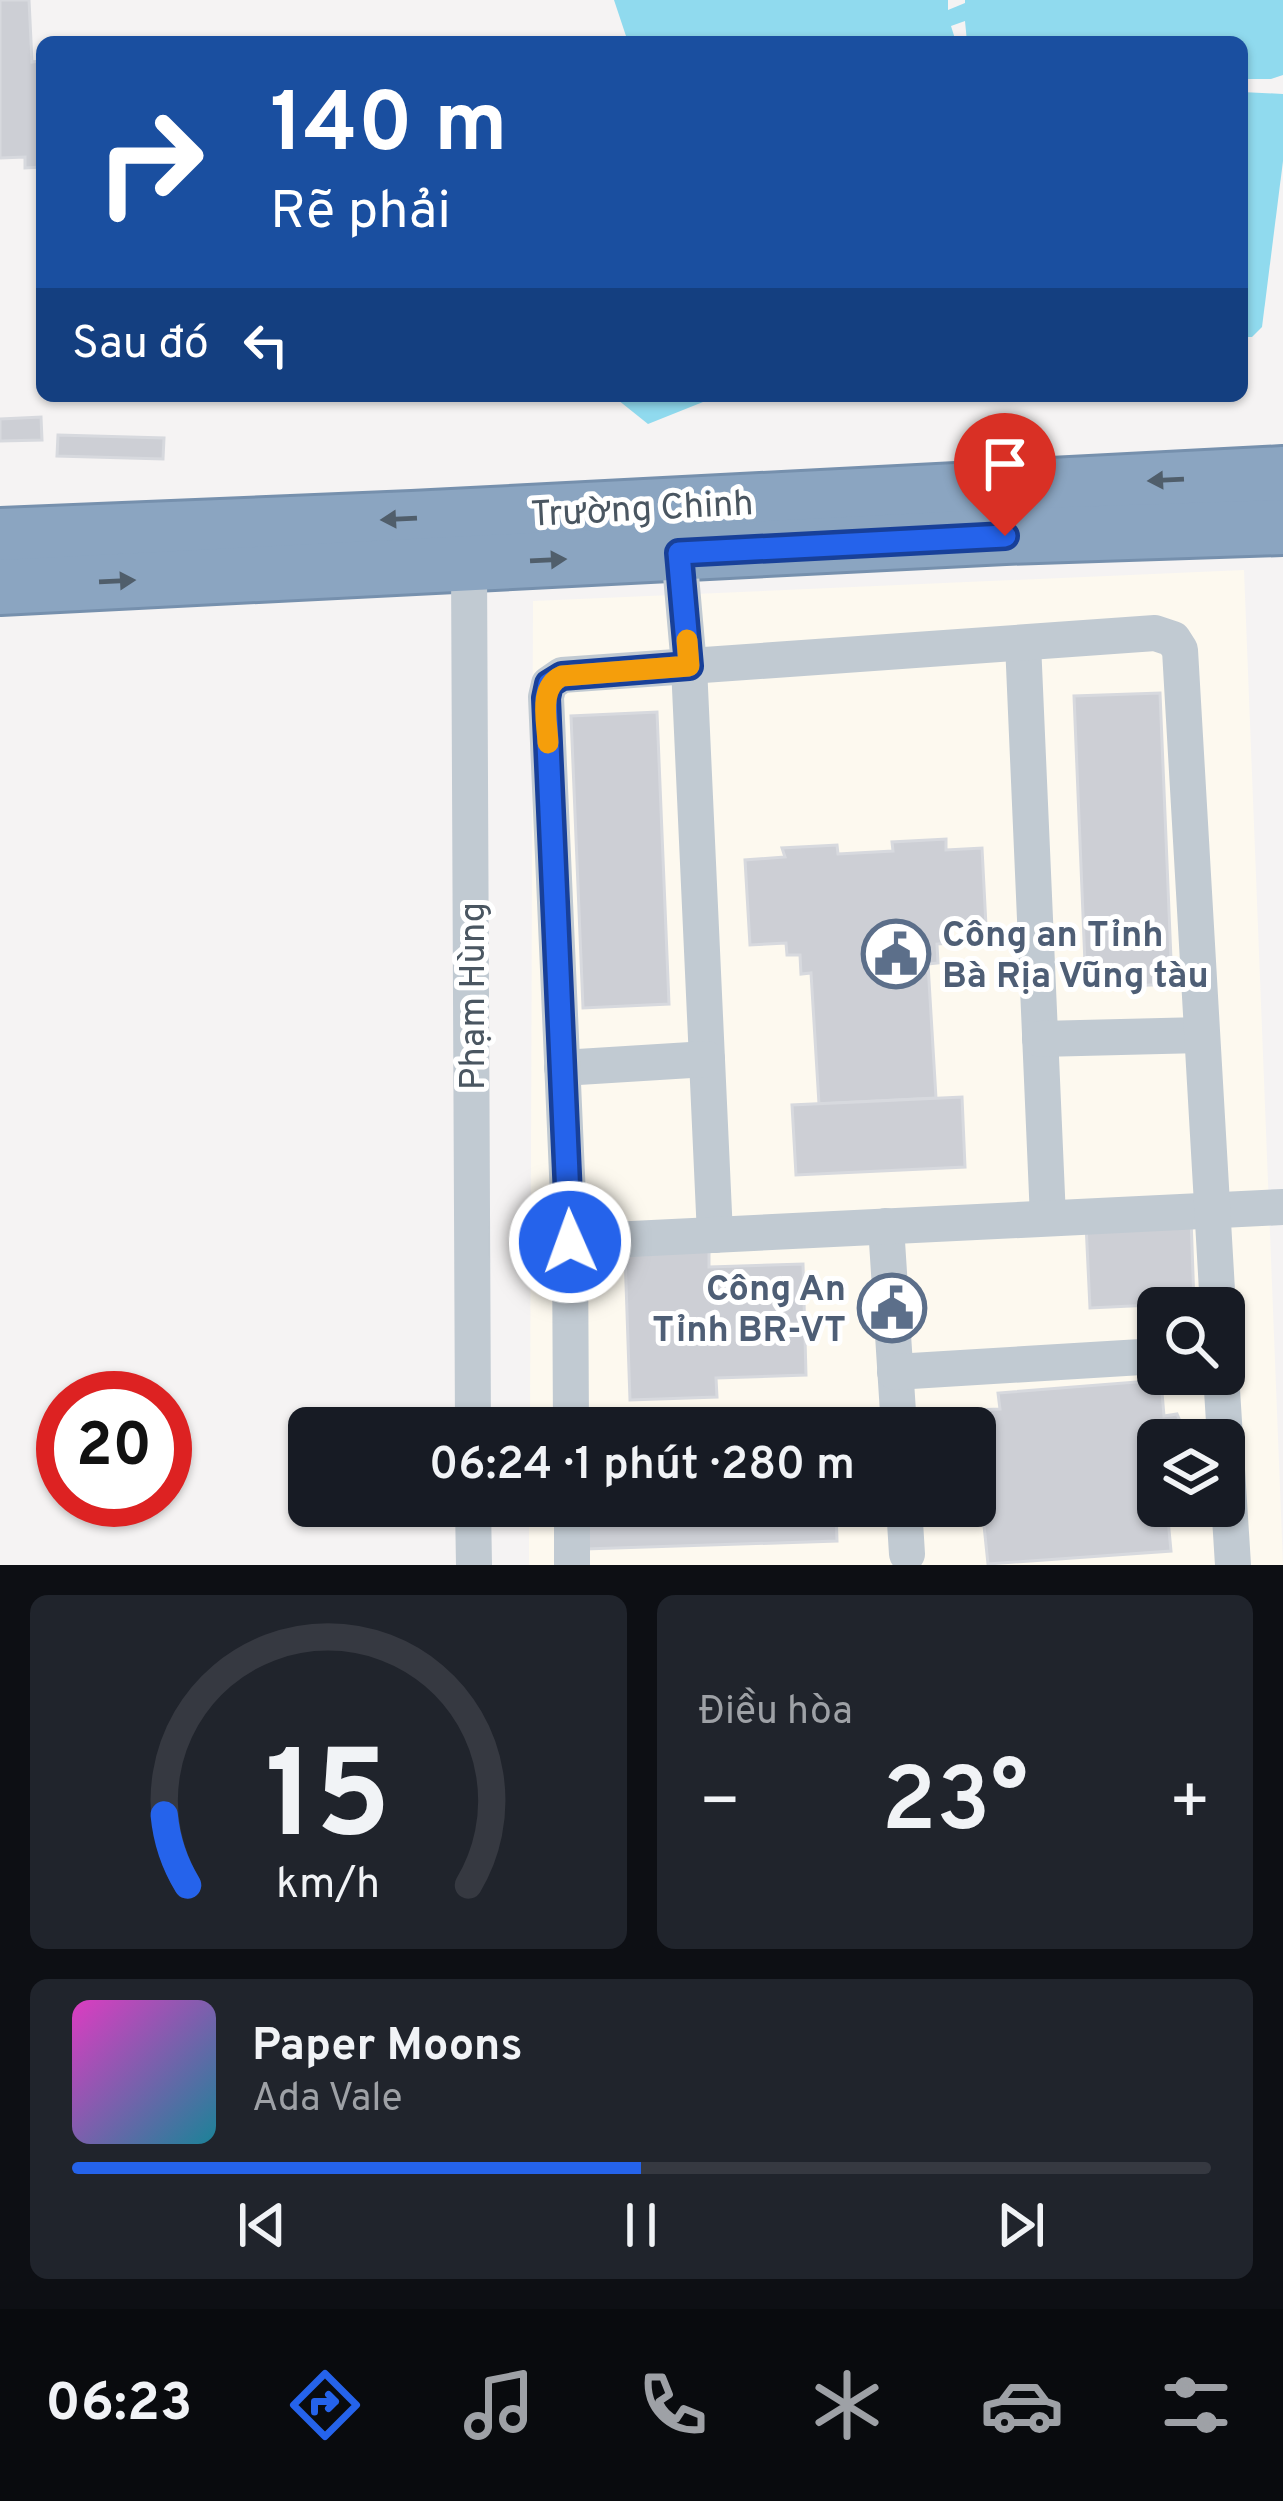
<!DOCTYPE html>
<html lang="vi">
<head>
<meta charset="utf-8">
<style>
	:root { --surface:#171b24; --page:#20242c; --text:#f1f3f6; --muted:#9ea1a6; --line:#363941; --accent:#2563eb }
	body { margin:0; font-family:Overpass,sans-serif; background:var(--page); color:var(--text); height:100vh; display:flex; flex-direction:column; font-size:45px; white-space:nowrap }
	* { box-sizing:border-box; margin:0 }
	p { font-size:39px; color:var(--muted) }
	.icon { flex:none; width:66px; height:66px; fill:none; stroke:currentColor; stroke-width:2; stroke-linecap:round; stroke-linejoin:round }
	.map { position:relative; height:1565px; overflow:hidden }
	.details { display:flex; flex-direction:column; gap:30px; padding:30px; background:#0d0f14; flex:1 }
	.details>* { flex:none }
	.hud { position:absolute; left:36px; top:36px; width:1212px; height:366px; border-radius:18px; box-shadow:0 3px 9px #0004; background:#1a4fa0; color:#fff; overflow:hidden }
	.controls { position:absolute; left:1137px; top:1287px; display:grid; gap:24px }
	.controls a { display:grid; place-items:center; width:108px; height:108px; border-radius:18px; background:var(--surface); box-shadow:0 3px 9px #0004; font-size:60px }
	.speed { position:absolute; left:36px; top:1371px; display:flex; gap:24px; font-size:60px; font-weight:700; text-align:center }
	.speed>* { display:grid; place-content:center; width:156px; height:156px; border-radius:50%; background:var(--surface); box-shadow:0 3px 9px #0004; line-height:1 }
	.speed .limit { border:18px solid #d22; background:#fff; color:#111 }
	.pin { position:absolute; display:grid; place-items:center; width:102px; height:102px; color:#fff; margin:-123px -51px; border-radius:50% 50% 50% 0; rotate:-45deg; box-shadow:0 0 12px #0007 }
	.pin .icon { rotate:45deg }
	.me { position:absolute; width:132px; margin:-66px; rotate:358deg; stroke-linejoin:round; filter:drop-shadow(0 0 9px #0008) }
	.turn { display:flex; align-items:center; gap:42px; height:252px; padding:0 36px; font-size:54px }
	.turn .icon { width:156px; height:156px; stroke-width:2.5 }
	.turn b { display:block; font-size:84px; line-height:102px }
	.then { display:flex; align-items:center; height:114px; padding:0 36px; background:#0003; gap:24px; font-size:45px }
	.big { font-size:90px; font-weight:600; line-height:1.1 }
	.details .card { flex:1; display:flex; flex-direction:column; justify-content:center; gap:18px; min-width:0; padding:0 42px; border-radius:18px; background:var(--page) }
	.details .dial { align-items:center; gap:0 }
	.dial svg { height:312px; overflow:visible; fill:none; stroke:var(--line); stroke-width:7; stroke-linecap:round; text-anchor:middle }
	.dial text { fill:var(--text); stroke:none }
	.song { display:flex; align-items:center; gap:36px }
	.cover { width:144px; height:144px; border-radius:18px; background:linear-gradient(135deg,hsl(310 70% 55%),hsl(190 70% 35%)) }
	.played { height:12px; border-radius:6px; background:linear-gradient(90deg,var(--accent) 50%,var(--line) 50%) }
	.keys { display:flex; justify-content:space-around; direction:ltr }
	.heat { display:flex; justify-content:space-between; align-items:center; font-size:66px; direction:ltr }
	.details .tiles { flex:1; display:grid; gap:30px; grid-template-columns:1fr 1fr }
	.card:last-child { grid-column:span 2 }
	.trip { position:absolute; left:288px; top:1407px; width:708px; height:120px; border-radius:18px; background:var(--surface); box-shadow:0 3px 9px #0004; font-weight:600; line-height:120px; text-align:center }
	.tab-bar { display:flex; height:192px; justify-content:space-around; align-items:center; background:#090b0e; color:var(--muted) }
	.tab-bar .icon { width:84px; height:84px }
	.tab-bar .on { color:var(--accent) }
	.tab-bar b { font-size:54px; color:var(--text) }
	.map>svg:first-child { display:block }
	.commercial { fill:#fdf9ef; fill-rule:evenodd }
	.water { fill:#90daee }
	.building { fill:#cdcfd5; stroke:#d7d9de; stroke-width:3 }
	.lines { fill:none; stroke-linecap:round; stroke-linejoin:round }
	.highway-casing { stroke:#7690ad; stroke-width:60 }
	.minor { stroke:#c1cad2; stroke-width:36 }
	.highway { stroke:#8ba5c1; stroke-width:54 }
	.oneway { fill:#505e6b }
	.route-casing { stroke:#184099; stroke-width:30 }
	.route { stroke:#2563eb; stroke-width:21 }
	.slow { stroke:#f59e0b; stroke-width:21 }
	.labels { text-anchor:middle; stroke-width:10; stroke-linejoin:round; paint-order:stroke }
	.street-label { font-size:36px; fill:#4a5661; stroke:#fff }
	.service-label { font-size:36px; font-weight:bold; fill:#4e5e75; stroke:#fff; text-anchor:start }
</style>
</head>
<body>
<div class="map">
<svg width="1283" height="1565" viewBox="0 0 1283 1565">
	<rect width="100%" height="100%" fill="#f5f3f3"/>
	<path class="commercial" d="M1244,570l39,995h-754v-59h446v-78h-445l3,-827zM1158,1308h66v66h-66zM1158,1440h66v66h-66z"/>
	<g class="water">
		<polygon points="614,0 948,0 948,10 965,3 965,0 1283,0 1283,75 1271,79 1242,79 1242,42 967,42 965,21 951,26 956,42 628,42"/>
		<polygon points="1242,92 1283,94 1283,161 1262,327 1252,337 1242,337"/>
		<polygon points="613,396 718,396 648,424"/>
	</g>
	<g class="building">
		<polygon points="0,0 29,0 32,62 40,61 42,80 42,167 25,168 25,157 0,158"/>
		<polygon points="41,417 42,440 0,441 0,419"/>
		<polygon points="58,435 164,438 163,459 57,456"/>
		<polygon points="1160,693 1172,984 1086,988 1074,696"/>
		<polygon points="657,712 669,1004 583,1008 571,716"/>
		<polygon points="946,839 946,850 982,848 986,926 949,927 949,943 937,944 938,963 928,964 936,1098 819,1104 811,973 801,974 800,955 787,955 786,943 750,945 745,860 785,857 782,848 837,845 838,854 893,851 892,842"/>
		<polygon points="962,1097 965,1167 796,1175 792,1105"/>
		<polygon points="1191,1218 1194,1303 1090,1308 1086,1224"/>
		<polygon points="709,1251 709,1267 803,1264 806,1375 716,1378 717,1397 630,1400 625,1254"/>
		<polygon points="1161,1380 1164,1416 1177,1414 1188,1440 1158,1440 1158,1506 1189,1506 1186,1518 1168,1519 1171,1551 988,1564 983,1516 965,1519 961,1506 975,1506 975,1410 1000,1409 998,1393"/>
		<polygon points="583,1506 836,1506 837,1541 585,1549"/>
	</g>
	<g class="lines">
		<defs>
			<g id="highway">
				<polyline points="0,536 412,519 1283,474"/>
				<polyline points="0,587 1005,536 1283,527"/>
			</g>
		</defs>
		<use href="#highway" class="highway-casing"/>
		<g class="minor">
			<polyline points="679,553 689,666 715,1235"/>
			<polyline points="469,564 473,1428"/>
			<polyline points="1023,643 1048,1218"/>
			<polyline points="1040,1039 1202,1035"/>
			<polyline points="562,1068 707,1059"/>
			<polyline points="886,1226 899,1428"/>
			<polyline points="570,1242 1283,1207"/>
			<polyline points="895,1372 1158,1356"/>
			<polyline points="1221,1374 1233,1565"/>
			<polyline points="571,1428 570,1242 546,697 549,684 562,675 1155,633 1173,639 1180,650 1218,1308"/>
			<polyline points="473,1506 474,1565"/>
			<polyline points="572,1506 572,1565"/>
			<polyline points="904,1506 907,1554"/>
		</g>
		<use href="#highway" class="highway"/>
	</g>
	<defs><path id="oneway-solid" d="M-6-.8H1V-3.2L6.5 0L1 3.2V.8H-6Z" transform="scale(3)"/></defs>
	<g class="oneway">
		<use href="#oneway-solid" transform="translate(1166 480) rotate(177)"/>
		<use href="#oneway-solid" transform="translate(399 519) rotate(177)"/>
		<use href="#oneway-solid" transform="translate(548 560) rotate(-3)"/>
		<use href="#oneway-solid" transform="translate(117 581) rotate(-3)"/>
	</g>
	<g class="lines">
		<defs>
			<polyline id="route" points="570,1242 546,698 549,684 562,676 689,666 679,553 1005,536"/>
		</defs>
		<use href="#route" class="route-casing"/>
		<use href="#route" class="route"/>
		<path class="slow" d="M548,743c-1,-23 -10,-56 14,-67l127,-10 -2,-26"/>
	</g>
	<defs>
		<symbol id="civic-ring" viewBox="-11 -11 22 22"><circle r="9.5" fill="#fff" stroke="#5c6f8a" stroke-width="1.5"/><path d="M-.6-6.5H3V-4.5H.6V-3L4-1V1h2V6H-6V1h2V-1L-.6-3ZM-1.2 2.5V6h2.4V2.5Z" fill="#5c6f8a"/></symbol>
	</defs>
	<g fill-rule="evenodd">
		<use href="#civic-ring" x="858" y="916" width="76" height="76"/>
		<use href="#civic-ring" x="854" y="1270" width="76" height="76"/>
	</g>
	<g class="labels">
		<g class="street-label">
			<text transform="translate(642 507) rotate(-3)" y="13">Trường Chinh</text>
			<text transform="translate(471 996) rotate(-90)" y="13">Phạm Hùng</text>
		</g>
		<g class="service-label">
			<text x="942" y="946">Công an Tỉnh<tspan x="942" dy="41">Bà Rịa Vũng tàu</tspan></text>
			<text x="846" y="1300" text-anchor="end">Công An<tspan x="846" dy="41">Tỉnh BR-VT</tspan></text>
		</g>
	</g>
</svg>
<div class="controls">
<a><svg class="icon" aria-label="search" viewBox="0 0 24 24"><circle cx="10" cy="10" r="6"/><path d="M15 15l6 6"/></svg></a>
<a><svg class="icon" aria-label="layers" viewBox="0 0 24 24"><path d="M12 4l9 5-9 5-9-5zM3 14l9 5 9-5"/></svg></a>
</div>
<div class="speed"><div class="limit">20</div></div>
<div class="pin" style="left:1005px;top:536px;background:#d93025"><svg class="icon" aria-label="arrive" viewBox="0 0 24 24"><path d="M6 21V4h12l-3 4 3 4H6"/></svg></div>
<svg class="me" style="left:570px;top:1242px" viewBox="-20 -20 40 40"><circle r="17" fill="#2563eb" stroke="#fff" stroke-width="3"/><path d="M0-11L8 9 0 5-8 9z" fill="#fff"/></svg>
<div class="trip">06:24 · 1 phút · 280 m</div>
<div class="hud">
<div class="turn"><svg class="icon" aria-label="right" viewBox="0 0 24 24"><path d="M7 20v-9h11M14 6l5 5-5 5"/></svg><div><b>140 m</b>Rẽ phải</div></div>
<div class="then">Sau đó<svg class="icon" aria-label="left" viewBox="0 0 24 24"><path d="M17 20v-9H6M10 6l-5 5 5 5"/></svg></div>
</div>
</div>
<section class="details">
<div class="tiles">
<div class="card dial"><svg viewBox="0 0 100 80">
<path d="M14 69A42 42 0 1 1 86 69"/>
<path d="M14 69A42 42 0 0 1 8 51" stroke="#2563eb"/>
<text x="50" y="56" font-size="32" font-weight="700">15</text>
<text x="50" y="72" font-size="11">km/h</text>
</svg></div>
<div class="card"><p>Điều hòa</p>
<div class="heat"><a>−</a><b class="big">23°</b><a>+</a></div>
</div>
<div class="card">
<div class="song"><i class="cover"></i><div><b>Paper Moons</b><p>Ada Vale</p></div></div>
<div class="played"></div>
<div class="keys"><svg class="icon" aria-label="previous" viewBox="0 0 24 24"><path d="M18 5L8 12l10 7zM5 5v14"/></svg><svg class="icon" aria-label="pause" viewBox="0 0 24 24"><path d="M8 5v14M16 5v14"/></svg><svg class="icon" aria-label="next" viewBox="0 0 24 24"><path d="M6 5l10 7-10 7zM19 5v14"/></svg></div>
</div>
</div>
</section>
<nav class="tab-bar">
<b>06:23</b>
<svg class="icon on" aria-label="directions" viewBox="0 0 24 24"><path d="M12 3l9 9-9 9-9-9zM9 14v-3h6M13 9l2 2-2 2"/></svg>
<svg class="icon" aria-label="music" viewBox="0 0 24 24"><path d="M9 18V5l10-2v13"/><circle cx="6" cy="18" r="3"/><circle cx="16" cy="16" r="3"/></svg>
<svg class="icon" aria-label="phone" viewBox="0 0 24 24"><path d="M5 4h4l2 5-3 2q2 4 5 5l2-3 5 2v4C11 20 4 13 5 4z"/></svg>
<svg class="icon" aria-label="climate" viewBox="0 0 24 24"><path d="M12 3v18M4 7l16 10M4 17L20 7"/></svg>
<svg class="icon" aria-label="car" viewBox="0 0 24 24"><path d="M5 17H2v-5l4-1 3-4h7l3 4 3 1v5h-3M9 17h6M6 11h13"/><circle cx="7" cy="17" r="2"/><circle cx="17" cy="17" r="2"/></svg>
<svg class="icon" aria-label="filters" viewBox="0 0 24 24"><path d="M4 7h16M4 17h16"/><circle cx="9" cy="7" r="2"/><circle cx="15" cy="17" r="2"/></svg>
</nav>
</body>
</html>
